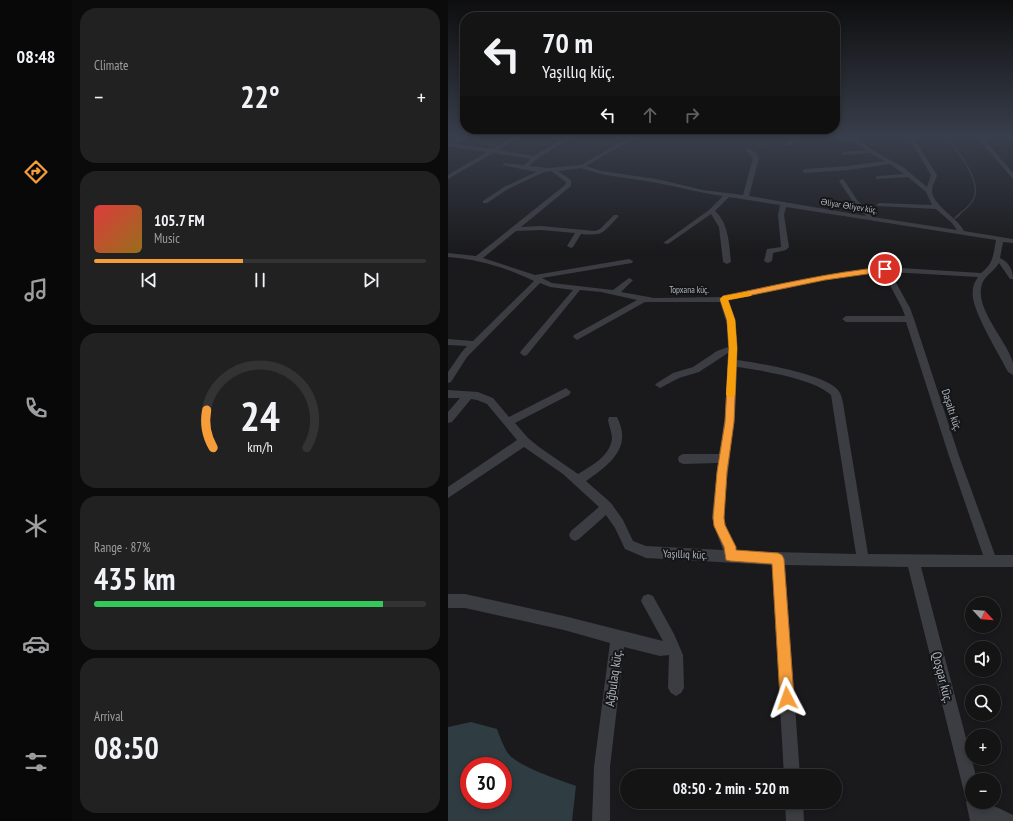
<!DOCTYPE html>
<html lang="en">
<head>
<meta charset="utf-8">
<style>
	:root { --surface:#141415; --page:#212122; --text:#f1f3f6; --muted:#9d9ea0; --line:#333334; --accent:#f69c39 }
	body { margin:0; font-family:"PT Sans Narrow",sans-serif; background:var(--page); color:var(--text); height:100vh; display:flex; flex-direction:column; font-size:15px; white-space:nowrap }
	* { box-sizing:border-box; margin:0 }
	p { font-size:13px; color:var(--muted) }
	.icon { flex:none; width:22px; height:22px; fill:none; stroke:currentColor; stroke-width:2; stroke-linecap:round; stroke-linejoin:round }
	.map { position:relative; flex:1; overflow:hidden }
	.details { display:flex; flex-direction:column; gap:8px; padding:8px; background:#0b0b0c; width:376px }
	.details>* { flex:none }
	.guide { position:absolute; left:12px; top:12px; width:380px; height:122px; border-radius:16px; box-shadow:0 2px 6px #0003,0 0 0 1px var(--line); background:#141415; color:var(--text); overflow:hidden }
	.needle { width:26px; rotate:116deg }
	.fabs { position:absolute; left:517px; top:597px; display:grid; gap:8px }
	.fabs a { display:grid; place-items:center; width:36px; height:36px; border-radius:50%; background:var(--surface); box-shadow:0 2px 6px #0003,0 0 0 1px var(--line); font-size:20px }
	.speed { position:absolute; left:12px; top:757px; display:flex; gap:8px; font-size:20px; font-weight:700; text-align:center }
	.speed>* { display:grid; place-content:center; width:52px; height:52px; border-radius:50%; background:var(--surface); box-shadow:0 2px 6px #0003,0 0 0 1px var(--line); line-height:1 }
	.speed .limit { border:6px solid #d22; background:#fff; color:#111 }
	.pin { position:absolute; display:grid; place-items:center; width:34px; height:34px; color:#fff; margin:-17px; border:2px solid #fff; border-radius:50%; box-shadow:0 1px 4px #0007 }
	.me { position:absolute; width:44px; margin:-22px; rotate:356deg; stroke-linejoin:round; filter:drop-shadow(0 0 3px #0008) }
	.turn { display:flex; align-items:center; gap:14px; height:84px; padding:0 16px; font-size:18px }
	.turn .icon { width:52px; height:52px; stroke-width:2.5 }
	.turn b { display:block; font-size:28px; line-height:34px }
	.lanes { display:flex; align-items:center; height:38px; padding:0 16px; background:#0003; justify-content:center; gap:20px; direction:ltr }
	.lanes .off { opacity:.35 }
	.big { font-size:30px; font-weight:600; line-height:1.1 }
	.details .widget { flex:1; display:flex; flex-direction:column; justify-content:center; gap:6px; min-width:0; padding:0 14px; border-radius:16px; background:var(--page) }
	.details .dial { align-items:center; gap:0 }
	.dial svg { height:104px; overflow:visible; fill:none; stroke:var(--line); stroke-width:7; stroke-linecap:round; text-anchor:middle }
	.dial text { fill:var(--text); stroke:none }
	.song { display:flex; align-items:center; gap:12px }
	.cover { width:48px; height:48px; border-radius:6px; background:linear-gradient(135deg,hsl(0 70% 55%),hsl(40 70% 35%)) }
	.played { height:4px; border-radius:2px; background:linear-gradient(90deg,var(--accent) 45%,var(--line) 45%) }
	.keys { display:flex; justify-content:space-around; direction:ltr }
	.heat { display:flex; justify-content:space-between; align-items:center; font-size:22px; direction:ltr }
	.charge { height:6px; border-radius:3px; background:linear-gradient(90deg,#34c759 87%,var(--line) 0) }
	.trip { position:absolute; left:172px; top:769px; width:222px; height:40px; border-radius:20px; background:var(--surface); box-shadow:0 2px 6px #0003,0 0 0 1px var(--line); font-weight:600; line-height:40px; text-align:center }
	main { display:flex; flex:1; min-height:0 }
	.menu { display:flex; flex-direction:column; width:72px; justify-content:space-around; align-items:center; background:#080808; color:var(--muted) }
	.menu .icon { width:28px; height:28px }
	.menu .on { color:var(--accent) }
	.menu b { font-size:18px; color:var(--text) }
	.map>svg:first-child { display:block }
	.water { fill:#2f3c41; fill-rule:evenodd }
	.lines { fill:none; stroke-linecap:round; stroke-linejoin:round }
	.stream-far1 { stroke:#2f3c41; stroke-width:1.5 }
	.stream { stroke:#2f3c41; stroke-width:2 }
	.street { fill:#3b3d42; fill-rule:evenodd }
	.route { fill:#f69c39; stroke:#a06525 }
	.slow { fill:#f59e0b }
	.labels { text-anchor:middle; stroke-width:4; stroke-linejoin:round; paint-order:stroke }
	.far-street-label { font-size:9px; fill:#acb3bc; stroke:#151517 }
	.street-label { font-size:11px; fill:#acb3bc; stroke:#151517 }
	.near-street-label { font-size:13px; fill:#acb3bc; stroke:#151517 }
</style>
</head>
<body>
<main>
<nav class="menu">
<b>08:48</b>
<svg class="icon on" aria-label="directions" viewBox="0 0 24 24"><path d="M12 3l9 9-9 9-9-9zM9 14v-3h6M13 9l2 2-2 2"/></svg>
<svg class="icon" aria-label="music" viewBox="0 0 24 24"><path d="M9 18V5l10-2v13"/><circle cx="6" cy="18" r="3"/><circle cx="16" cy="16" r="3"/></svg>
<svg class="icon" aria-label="phone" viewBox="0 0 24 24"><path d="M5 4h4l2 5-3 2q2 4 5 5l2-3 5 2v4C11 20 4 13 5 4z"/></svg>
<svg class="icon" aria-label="climate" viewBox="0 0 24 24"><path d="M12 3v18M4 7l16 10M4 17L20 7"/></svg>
<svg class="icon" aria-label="car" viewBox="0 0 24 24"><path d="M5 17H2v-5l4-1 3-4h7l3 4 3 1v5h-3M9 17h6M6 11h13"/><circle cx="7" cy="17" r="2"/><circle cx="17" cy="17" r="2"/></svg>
<svg class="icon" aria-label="filters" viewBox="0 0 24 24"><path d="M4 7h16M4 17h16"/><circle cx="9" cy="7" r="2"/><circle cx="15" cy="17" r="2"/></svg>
</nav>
<section class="details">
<div class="widget"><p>Climate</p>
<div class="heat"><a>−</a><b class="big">22°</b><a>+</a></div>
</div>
<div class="widget">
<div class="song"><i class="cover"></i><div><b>105.7 FM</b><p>Music</p></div></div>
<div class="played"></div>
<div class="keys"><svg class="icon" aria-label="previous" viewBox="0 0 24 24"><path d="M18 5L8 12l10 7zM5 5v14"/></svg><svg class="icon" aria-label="pause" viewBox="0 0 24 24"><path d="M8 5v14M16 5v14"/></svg><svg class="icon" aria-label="next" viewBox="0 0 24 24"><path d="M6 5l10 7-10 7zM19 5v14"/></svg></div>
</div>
<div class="widget dial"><svg viewBox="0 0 100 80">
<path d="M14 69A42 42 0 1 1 86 69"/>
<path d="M14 69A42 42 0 0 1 9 40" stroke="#f69c39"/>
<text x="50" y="56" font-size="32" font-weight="700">24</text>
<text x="50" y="72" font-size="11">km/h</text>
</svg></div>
<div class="widget"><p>Range · 87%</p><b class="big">435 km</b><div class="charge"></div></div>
<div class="widget"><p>Arrival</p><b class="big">08:50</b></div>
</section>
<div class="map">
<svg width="565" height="821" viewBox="0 0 565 821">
	<rect width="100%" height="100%" fill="#1a1a1c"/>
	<path class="water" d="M23,722l26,7c3,8 6,16 10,23 9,14 53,28 69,34l-4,35h-124v-94zM21,766h34v34h-34z"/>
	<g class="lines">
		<path class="stream-far1" d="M499,137c11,15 36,44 26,63 -4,7 -10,11 -16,16"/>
		<polyline class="stream" points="507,218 511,215"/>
		<g class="street">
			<path d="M14,137h6l-12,7 36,5 21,-12h6l-21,13 36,6 31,-19h6l-34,22 -8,7 20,2 32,-3 49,-28h6l-50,29 15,5 56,8 46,11 40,5 10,-37 -8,-8 3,-2 7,4 4,6 -10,38 117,20 -13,-14 -14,-21 3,-2 2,1 13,20 14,14 2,3 84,13 -5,-7 -16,-14 -59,-3 -1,-1 3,-2 53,2 -6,-13 -18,-15 -32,2v-2l2,-1 26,-2 -14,-10 -42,6 -43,3 -3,-2 3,-2 43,-3 37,-5 -16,-8 -27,2v-2l2,-1 22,-2 -12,-9 -9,1 -11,-5 11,1 11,-1 16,13 31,17 24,20 4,-12 -23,-38h5l24,38c-1,5 -5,10 -5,15 -1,14 26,28 32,41l49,8v4l-10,-1 -3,16c9,4 13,12 13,21h-3l-11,-16c-5,9 -14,12 -17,21 -8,25 25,56 31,79 0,4 0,9 0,12l-5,-3c-9,-18 -32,-55 -35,-74 -1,-8 0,-14 5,-21l-88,-5 20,36 4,11 45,137 36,99h18v12h-92l56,213h-5v22c15,0 27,6 41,13v6h-43l-4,-19 2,-3 -4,-7 -56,-225 -123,-2 15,211h-16l-12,-211 -126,-7 -21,-9 -10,-21 -9,-13 -27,24 -4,2 -4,-2 -2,-4 2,-4 28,-24 -36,-33 -39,-27 -76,51v-11l69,-47 -30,-36 -10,-4 -6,-1 -19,23 -4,1v-11l12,-14h-12v-8l30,2 15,6 16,19 57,-29 5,4 -2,3 -54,28 13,15 11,9 39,27c13,-8 32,-18 34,-35 0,-7 -3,-13 -4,-19l1,-3h8c16,31 -8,48 -31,64l25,22 12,17 10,21 13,5 77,4 -9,-24 -2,-10 6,-53 -35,1 -4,-2 -1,-3 1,-3 4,-2h36l6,-38 3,-63 -29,19 -20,6 -19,10 -5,-3 2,-2 16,-10 20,-6 24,-16 11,-4 -1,-22 -7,-23h-75l-68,38 -4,-3 1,-2 63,-35 -36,-8 -21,-2 -53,65 -3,1 -4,-3 1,-2 52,-61 -23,-3 -10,-4 -73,74 -16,25 -3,1v-11l13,-19 6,-7 -19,-1v-6l25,2 61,-60c-27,-13 -56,-22 -86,-24v-4l28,3 89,-71 1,-3 -15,-11 -7,1 -36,17 -21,14h-4v-2l21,-14 32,-15 -34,-7 3,-2 19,2 7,-6 -38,-6 -45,26v-4l39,-23 -39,-6v-4zM133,168c25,9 50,10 76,15 22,4 43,10 66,13l-14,14 -46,33 5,1 43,-30 8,13 4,35 4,2 4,-2c-2,-18 -2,-38 -16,-51l14,-14 51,8 -2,10 3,32 -14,2 -3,12 4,2 4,-2 1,-8 13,-3 3,-3 -5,-32 2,-8 210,33c-3,15 -2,23 -15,33l-96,-6 -60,9 -102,21 -69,1 -33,-6 12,-12 -4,-2 -16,12 -61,-7 -10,-5 90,-15 1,-2 -4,-2 -94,16 -52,-17 33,-27 25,-1 34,3 -8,13 4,2 2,-1 8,-13c22,2 22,-1 37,-17v-2h-4l-14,14 -5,2 -54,-5 -20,1 50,-41v-6l-13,-9zM425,272h10l19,36 3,8h-59l-4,3 4,3h60l43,134 34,99 -115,-1 -25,-151c-1,-5 -2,-10 -6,-14 -14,-15 -78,-26 -100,-29l-2,-35 -7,-25 97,-20zM289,367c23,3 78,12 94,28l25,159 -120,-3 -10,-25 -2,-10 3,-36 8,-64z"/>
			<polygon points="167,137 173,137 169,140"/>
			<polygon points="348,137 354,137 340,146 335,145"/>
			<polygon points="529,137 534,137 565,173 565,179"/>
			<polygon points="0,594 17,594 116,616 215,641 193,601 195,596 200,594 205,596 226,634 235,655 236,688 233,693 228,696 223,693 220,688 221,655 212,656 176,647 162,767 162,821 144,821 146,767 162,643 116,630 17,608 0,608"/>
			<polygon points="337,802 355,802 356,821 338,821"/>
		</g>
	</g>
	<linearGradient id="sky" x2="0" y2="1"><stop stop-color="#0e0e0f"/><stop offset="0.54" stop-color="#383e4b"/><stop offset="1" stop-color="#383e4b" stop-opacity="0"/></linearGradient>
	<rect width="565" height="252" fill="url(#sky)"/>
	<path class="route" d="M437,267l4,2 -1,2 -63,9 -97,20 7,20 2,28 -3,74 -7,50 -3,46 1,7 11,22v3l42,3 4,2 2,4 10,139 -2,5 -5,2 -5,-2 -2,-5 -8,-134 -42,-3 -4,-1 -2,-13 -10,-21 -1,-8 4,-46 8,-50 4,-74 -2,-28 -7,-21 3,-3c54,-11 108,-24 162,-29z"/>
	<polygon class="slow" points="300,292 304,294 303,296 280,300 287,320 289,348 287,395 283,398 278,395 281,348 279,320 272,299 275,296"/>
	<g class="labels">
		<g class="far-street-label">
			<text transform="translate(401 206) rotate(9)" y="3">Əliyar Əliyev küç.</text>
			<text x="241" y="293">Topxana küç.</text>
		</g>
		<g class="street-label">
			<text transform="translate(504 410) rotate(72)" y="4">Daşaltı küç.</text>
			<text transform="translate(237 554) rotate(2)" y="4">Yaşıllıq küç.</text>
		</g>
		<g class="near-street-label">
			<text transform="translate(495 677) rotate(76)" y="5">Qoşqar küç.</text>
			<text transform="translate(165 678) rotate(-82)" y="5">Ağbulaq küç.</text>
		</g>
	</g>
</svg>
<div class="fabs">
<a><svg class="needle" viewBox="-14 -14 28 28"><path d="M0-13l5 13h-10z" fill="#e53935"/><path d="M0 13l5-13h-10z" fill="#9d9ea0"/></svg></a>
<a><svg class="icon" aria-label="sound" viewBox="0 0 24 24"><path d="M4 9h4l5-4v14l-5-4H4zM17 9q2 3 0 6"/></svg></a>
<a><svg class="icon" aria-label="search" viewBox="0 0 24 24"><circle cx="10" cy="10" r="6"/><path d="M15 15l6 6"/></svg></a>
<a>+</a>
<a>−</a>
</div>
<div class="speed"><div class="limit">30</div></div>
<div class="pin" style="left:437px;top:269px;background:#d93025"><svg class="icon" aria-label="arrive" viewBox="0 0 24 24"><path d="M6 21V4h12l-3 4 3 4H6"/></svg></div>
<svg class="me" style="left:339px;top:698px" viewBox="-20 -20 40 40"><path d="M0-17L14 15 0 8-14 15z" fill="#f69c39" stroke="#fff" stroke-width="4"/></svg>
<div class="trip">08:50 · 2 min · 520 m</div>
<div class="guide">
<div class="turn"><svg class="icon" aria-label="left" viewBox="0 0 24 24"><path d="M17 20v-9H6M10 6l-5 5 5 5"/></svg><div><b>70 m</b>Yaşıllıq küç.</div></div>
<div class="lanes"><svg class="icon" aria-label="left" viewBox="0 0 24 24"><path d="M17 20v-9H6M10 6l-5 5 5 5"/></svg><svg class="icon off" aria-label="ahead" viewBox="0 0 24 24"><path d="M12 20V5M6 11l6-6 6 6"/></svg><svg class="icon off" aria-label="right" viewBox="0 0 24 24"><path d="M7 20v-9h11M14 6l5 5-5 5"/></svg></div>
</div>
</div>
</main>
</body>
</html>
